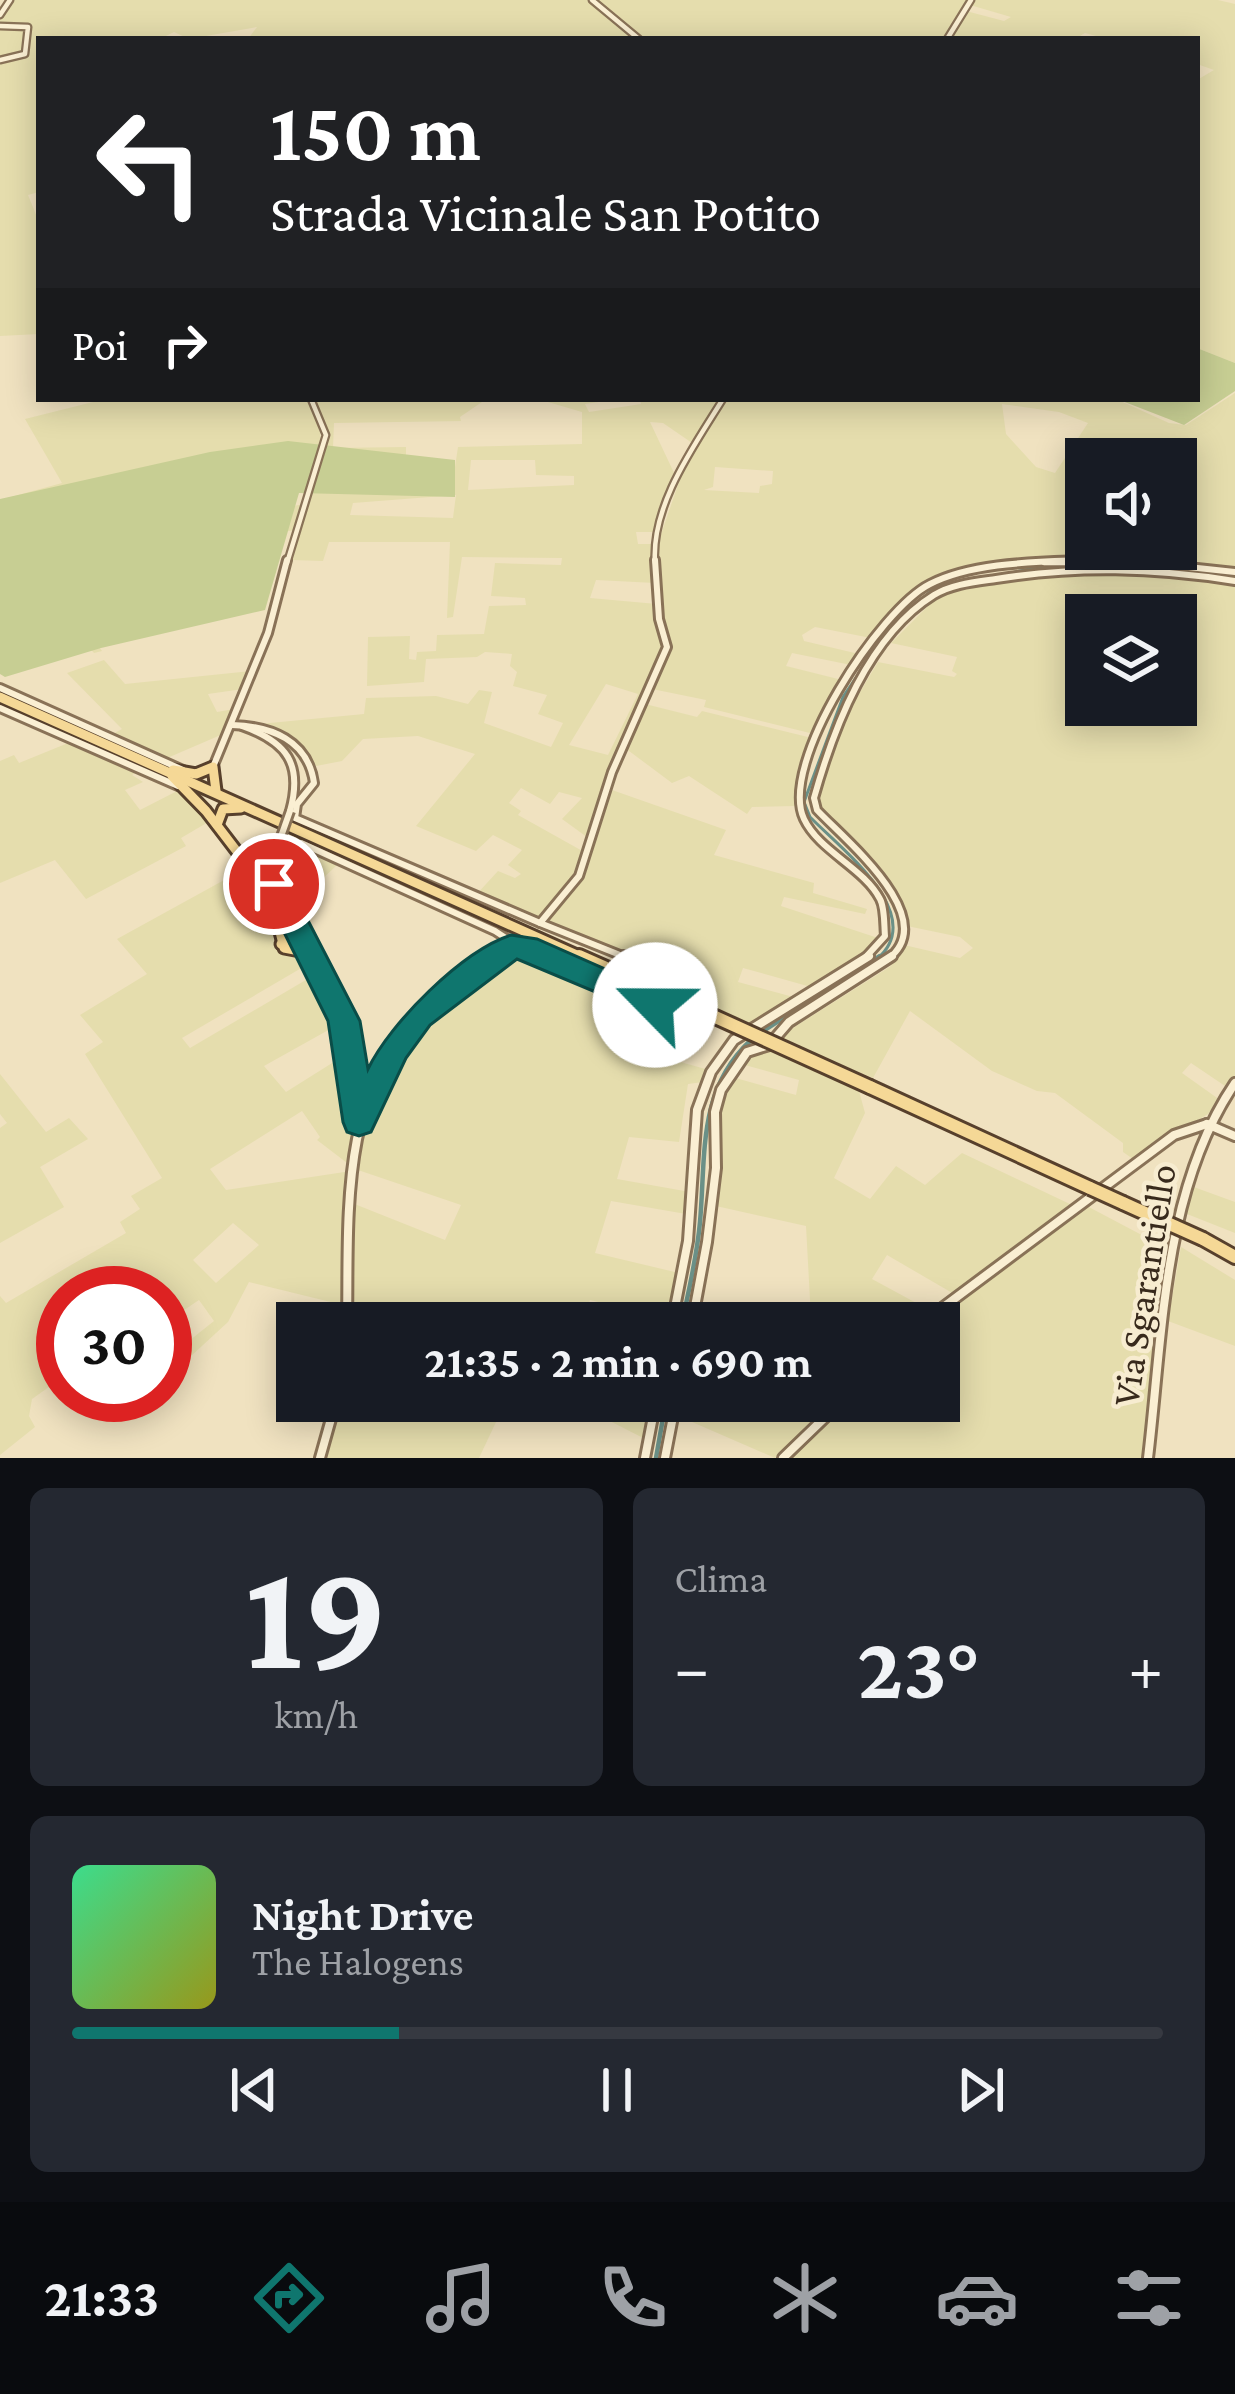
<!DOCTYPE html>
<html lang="it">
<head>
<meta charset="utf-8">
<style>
	:root { --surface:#171b24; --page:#242831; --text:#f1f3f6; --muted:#9ea1a6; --line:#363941; --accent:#0f766e }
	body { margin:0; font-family:"Crimson Pro",serif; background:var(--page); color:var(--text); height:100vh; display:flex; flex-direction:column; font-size:45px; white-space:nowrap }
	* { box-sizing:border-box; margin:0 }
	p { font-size:39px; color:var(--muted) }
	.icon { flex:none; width:66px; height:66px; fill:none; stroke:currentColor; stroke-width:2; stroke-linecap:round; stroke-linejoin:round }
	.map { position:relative; height:1458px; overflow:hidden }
	.drawer { display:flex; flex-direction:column; gap:30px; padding:30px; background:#0d0f14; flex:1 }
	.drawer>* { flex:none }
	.top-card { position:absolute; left:36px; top:36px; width:1164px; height:366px; border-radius:0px; box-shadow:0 6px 30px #0003; background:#202124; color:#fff; overflow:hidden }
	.tools { position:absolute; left:1065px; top:438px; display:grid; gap:24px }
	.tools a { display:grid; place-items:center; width:132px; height:132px; border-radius:0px; background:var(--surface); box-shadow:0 6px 30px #0003; font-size:60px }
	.speed { position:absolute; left:36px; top:1266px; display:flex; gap:24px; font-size:60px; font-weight:700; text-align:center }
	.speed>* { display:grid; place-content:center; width:156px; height:156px; border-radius:50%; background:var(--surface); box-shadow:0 6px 30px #0003; line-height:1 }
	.speed .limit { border:18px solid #d22; background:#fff; color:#111 }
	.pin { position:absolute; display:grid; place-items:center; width:102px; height:102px; color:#fff; margin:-51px; border:6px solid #fff; border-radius:50%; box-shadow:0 3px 12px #0007 }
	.me { position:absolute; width:132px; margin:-66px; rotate:293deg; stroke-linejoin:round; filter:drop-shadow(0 0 9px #0008) }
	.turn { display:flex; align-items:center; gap:42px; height:252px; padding:0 36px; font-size:54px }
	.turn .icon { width:156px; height:156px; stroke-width:2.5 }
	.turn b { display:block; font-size:84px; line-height:102px }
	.then { display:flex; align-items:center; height:114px; padding:0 36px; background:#0003; gap:24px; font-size:45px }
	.big { font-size:90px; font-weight:700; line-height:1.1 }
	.drawer .tile { flex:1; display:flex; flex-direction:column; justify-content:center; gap:18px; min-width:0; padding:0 42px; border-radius:18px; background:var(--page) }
	.drawer .dial { align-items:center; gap:0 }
	.dial b { font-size:156px; line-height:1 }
	.song { display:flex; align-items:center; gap:36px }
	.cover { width:144px; height:144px; border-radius:18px; background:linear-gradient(135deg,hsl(150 70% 55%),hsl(60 70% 35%)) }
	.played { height:12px; border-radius:6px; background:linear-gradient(90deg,var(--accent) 30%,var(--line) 30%) }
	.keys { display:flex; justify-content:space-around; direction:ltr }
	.heat { display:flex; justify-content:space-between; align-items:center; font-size:66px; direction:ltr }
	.drawer .tiles { flex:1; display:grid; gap:30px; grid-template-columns:1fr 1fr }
	.tile:last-child { grid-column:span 2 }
	.trip { position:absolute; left:276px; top:1302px; width:684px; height:120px; border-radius:0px; background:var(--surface); box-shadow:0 6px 30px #0003; font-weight:700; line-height:120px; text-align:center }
	.menu { display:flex; height:192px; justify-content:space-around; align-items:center; background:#090b0e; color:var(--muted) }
	.menu .icon { width:84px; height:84px }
	.menu .active { color:var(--accent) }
	.menu b { font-size:54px; color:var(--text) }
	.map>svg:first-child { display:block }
	.farmland { fill:#e5ddad; fill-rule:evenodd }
	.green { fill:#c7ce93 }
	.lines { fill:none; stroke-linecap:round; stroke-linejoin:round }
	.stream-far1 { stroke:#6a9087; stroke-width:3 }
	.stream { stroke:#6a9087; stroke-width:4.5 }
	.minor-far2-casing { stroke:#897257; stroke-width:9 }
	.minor-far1-casing { stroke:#897257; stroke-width:12 }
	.minor-casing { stroke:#897257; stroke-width:14 }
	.major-far1-casing { stroke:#57402c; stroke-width:15 }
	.major-casing { stroke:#57402c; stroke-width:18 }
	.minor-far2 { stroke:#faefd3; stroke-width:4.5 }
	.minor-far1 { stroke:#faefd3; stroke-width:6 }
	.minor { stroke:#faefd3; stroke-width:8 }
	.major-far1 { stroke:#f5d896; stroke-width:9 }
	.major { stroke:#f5d896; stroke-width:12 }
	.minor-bridge-casing { stroke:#897257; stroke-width:12; stroke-linecap:butt }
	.major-bridge-casing { stroke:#57402c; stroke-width:18; stroke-linecap:butt }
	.minor-bridge { stroke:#faefd3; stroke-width:6 }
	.major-bridge { stroke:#f5d896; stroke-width:12 }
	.route { fill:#0f766e; stroke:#0a4d48; stroke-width:3 }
	.labels { text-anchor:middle; stroke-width:9; stroke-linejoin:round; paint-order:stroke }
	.near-street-label { font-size:39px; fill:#382a1c; stroke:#f7ecd0 }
</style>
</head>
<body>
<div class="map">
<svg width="1235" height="1458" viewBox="0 0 1235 1458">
	<rect width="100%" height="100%" fill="#f0e2c0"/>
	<g class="farmland">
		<polygon points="11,0 591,0 637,39 248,39 257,27 189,39 174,32 160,39 39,39 39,192 28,195 39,222 39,334 0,336 0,18"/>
		<polygon points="595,0 970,0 945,39 642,39"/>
		<polygon points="973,0 1218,0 1235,4 1235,363 1197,348 1197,80 1214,70 1197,64 1197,39 1107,39 1085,33 1075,39 949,39 966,11 1004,21 1011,17 970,5"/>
		<path d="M1235,393v178l-83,-14 -60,-3 -127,19 -46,17 -48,48 -56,-11 -13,8 2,6 55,13 -8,11 -59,-12 -6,13 56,14 -24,55 -114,-28 2,-7 -54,-11 15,-34 -10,-109 24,-70 41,-74 -27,43 -32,-22 -13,-1 26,55 -18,55h-22l2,12h16l1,39 -59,-3 -6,18 67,6 6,48 -49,112 -23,76 -29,-21 20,-21 -23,-6 -9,12 -29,-16 -12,15 12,8 -3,4 68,38 -25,43 -25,25 -61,-25 23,-25 17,7 6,-4 -13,-9 14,-15 -29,-15 -17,16 -60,-25 59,-72 -57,-18 -55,3 -21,22 -26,5 -13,-18 -22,-15 -31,-8 114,-11 2,-16 70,-2 32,8 11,-14 13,2 -8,31 67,24 12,-24 -25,-9 9,-19 -34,-9 4,-14 -7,-6 2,-12 -27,-2 -8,5 -51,2 -2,23 -57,4 1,-49 42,-1 -1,23 7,1 1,-8 19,-1 1,-16 47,-1 5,-28 37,-1 -1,-7 -34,-2 4,-33 66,2 1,-7 -100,-1 -9,60 -6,1 3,-76h-121l-6,19 -31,-1 10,-43 21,-51 3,-41 -11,-26h304l-34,5 4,8 52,-8 -1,-5h476l53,24 17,2zM541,400l41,12v32l-124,3 -3,20 -49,2v-22l-73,1 1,-25 127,-2 -1,-4 22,-15zM1002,404l57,8 29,11 -33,50 -19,-6 -30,-33zM1086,459h90v90h-90zM471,460h64l1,15 38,1v9l-106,5zM715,467l58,4 -1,13 -12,2 -1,7 -55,-3 9,-3zM456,495l-3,23 -103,-3 3,-12zM606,684l32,10 -30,61 -39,-10z"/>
		<polygon points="105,399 312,399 319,406 321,456 309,491 145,522 211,524 303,504 295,530 171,550 80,621 102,651 94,653 73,629 0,500 62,483 25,419"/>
		<path d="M1104,565l131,17v495l-7,11 -37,-25 -9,10 38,27 -12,14 -75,45 -10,-7v-9l-68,-50 -18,-2 -45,-20 -82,-60 -37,67 -96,-40 114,-72 13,-21 56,13 13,-10 -13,-11 -53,-11 -5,-25 -78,-85 -9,-18 33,-86 30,-50 76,15 3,-3 -5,-3 5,-14 -66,-14 49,-49 39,-11zM1086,615h90v90h-90z"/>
		<polygon points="104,660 125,684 251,671 243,689 208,694 217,712 234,709 223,734 165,759 111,735 122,729 67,673"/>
		<polygon points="645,704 697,717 702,711 816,739 799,779 796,806 752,807 747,814 689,776 672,783 625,748"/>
		<polygon points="73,741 139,770 132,775 143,782 125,790 140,810 181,789 210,821 181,838 186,846 86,899 55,860 0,883 0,761 14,755 19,763"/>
		<polygon points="612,790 726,830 714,855 814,883 813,893 867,909 865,914 784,897 781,906 881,939 870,953 811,987 743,968 738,982 797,998 750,1026 702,1004 696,994 649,967 555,928 548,919 588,863"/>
		<polygon points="284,838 340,862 291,909 275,868"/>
		<path d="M246,868l33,45 -7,15 3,21 35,14 -128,75 8,10 126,-74 25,49 -77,43 22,26 62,-39 9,62 -6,51 -34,-26 3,-3 -18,-26 -92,58 16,21 125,-19 -4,135 -98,-24 -21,40 -63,58v-20l49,-39 -15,-21 -34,23v-30h-102v84l-31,22 -3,17 6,11 -35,28v-159l6,7 120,-70 -6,-11 20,-13 -9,-13 31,-18 -77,-124 18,-12 -23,-27 67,-41 -30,-35zM233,1223l26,22 -43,38 -23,-23z"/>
		<polygon points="518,948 665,1010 664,1025 634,1049 709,1070 703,1082 688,1084 679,1142 629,1137 617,1179 690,1192 686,1214 611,1201 595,1253 679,1273 668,1323 632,1323 634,1311 590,1300 583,1323 352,1323 352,1203 445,1240 461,1205 355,1169 362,1132 380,1080 415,1026 443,999"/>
		<polygon points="763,1047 859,1091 865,1113 834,1178 870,1199 896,1166 925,1185 962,1153 1072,1205 954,1294 887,1255 872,1279 931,1311 918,1323 819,1323 811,1318 806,1226 716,1206 723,1092 732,1077 796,1095 799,1080 741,1064"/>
		<polygon points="0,1074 46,1132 69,1118 88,1139 40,1167 64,1207 0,1243 0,1128 7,1123 0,1114"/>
		<polygon points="1191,1186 1235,1202 1235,1233 1187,1214"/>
		<polygon points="1085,1205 1172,1251 1143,1458 786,1458 845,1401 939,1401 939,1323 926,1323"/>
		<polygon points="1181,1247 1235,1280 1235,1346 1168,1321"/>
		<polygon points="340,1401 506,1401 479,1458 325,1458"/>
		<polygon points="591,1401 653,1401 647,1440 604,1418 609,1409"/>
		<polygon points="699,1401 817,1401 829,1409 775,1458 692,1422"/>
	</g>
	<g class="green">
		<polygon points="1197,348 1235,363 1235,391 1184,425 1117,399 1197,399"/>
		<polygon points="288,441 455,460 455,497 299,493 265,610 101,648 5,677 0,674 0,499 210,452"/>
	</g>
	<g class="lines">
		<g class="stream-far1">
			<polyline points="1088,560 1120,560"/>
			<polyline points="1213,572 1235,576"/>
			<polyline points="904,616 933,589 1049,565"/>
			<path d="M874,651l-31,46 -39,105 6,15c31,32 119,98 67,142"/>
		</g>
		<g class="stream">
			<polyline points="763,1031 880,956"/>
			<path d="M682,1323c7,-34 15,-66 18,-101 6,-67 -3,-131 50,-181"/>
			<polyline points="656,1458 666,1401"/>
		</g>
		<defs>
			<g id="minor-far2">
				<polyline points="592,0 639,39"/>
				<polyline points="0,15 10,0"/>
				<polyline points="0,26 28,27 25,54 0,60"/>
				<polyline points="947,39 971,0"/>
				<polyline points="287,563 326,435 311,399"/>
				<path d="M655,563c-4,-58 39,-117 68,-164"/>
				<polyline points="1044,563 1167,563"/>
			</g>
			<g id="minor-far1">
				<polyline points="1123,560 1235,572"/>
				<polyline points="0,688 183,770"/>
				<polyline points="0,708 178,786"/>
				<path d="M232,725c39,1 76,15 82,58l-17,21 -2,14 245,105"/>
				<path d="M242,726c45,16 61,38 48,85"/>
				<polyline points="213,767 268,633 287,560"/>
				<polyline points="301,843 495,931 518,946"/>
				<path d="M278,845c-12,42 15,76 34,114"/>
				<polyline points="500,959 518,946 547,959"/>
				<polyline points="630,959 540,923 579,876 612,772 667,647 659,619 655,560"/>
				<path d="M864,959l21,-23c-1,-10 0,-28 -5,-37 -16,-31 -61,-48 -76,-80 -26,-55 76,-210 126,-235 43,-22 107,-22 155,-24"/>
				<path d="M888,959c54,-41 -43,-119 -71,-149l-3,-12c20,-71 54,-162 120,-203 18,-11 41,-13 62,-16 82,-13 157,-11 239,2"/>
			</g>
			<g id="minor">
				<polyline points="311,956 344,1021 359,1116"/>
				<polyline points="541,956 655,1005 672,1008 683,998 660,974 624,956"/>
				<polyline points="1207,1124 1235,1136"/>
				<path d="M347,1323c2,-100 -9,-234 74,-308 25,-22 56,-40 83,-59"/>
				<polyline points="672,1323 688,1241 697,1110 711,1072 734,1040 869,956"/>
				<polyline points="692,1323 707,1242 716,1168 715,1112 721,1090 747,1052 769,1045 789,1022 892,956"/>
				<polyline points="922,1323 1174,1135 1207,1124"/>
				<polyline points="320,1458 336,1401"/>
				<polyline points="645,1458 656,1401"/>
				<polyline points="665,1458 676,1401"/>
				<polyline points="783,1458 842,1401"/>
				<path d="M1148,1458c15,-125 15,-269 87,-375"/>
			</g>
			<g id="major-far1">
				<polyline points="0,697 586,959"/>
				<polyline points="173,770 196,774 213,767 216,791"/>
				<polyline points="172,776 206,811 271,896 284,948 305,952"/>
				<polyline points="217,825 223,809 241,808"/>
				<polyline points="281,944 297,934"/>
			</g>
			<g id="major">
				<polyline points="579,956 649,987"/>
				<polyline points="870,1087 1090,1188"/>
				<polyline points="1123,1203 1154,1217"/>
				<polyline points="1203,1239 1235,1257"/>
			</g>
		</defs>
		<use href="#minor-far2" class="minor-far2-casing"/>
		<use href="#minor-far1" class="minor-far1-casing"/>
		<use href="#minor" class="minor-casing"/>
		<use href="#major-far1" class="major-far1-casing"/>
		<use href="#major" class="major-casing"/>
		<use href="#minor-far2" class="minor-far2"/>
		<use href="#minor-far1" class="minor-far1"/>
		<use href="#minor" class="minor"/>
		<use href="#major-far1" class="major-far1"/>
		<use href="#major" class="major"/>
		<defs>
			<polyline id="minor-bridge" points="278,845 290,811"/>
			<g id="major-bridge">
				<polyline points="649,987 870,1087"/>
				<polyline points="1090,1188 1123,1203"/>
				<polyline points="1154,1217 1203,1239"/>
			</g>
		</defs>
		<use href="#minor-bridge" class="minor-bridge-casing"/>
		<use href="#major-bridge" class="major-bridge-casing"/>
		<use href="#minor-bridge" class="minor-bridge"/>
		<use href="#major-bridge" class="major-bridge"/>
	</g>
	<path class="route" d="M274,872l11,4 75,145 8,48c22,-46 94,-118 143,-134l26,4 129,57 5,9 -5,9 -11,3 -138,-58 -87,66 -24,33 -35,74 -12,4 -12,-4 -4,-10 -15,-101 -68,-137 4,-8z"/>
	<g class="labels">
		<g class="near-street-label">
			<text transform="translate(1143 1285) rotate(-81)" y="14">Via Sgarantiello</text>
		</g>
	</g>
</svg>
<div class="tools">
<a><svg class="icon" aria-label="sound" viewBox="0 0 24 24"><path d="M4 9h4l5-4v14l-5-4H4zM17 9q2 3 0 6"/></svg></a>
<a><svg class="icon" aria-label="layers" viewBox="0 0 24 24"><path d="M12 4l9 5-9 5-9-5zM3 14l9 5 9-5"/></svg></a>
</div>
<div class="speed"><div class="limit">30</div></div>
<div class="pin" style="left:274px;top:884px;background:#d93025"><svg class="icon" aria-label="arrive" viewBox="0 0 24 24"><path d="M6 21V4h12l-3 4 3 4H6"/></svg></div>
<svg class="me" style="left:655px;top:1005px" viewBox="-20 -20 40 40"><circle r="19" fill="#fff"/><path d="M0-13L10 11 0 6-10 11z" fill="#0f766e"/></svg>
<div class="trip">21:35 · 2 min · 690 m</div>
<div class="top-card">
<div class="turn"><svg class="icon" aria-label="left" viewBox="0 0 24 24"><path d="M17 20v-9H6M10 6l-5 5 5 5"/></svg><div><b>150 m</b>Strada Vicinale San Potito</div></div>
<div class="then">Poi<svg class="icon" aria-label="right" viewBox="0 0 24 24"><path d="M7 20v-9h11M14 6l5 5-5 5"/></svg></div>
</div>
</div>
<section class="drawer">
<div class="tiles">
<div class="tile dial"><b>19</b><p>km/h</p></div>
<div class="tile"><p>Clima</p>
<div class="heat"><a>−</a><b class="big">23°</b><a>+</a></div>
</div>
<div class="tile">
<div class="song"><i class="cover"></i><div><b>Night Drive</b><p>The Halogens</p></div></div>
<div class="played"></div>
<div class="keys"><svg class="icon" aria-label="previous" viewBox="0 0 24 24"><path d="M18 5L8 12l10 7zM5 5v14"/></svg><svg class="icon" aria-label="pause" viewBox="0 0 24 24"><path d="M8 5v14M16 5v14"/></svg><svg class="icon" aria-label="next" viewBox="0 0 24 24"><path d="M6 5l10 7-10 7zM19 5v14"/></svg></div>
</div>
</div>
</section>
<nav class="menu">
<b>21:33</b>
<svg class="icon active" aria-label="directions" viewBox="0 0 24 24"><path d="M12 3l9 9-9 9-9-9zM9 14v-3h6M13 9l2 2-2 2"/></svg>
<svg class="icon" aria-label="music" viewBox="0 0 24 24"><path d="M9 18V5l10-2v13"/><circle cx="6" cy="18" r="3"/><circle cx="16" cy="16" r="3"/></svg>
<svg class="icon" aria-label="phone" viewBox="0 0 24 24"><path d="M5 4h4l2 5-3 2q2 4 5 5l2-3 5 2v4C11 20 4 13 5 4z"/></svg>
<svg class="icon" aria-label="climate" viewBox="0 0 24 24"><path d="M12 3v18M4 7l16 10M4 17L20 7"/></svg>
<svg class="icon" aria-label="car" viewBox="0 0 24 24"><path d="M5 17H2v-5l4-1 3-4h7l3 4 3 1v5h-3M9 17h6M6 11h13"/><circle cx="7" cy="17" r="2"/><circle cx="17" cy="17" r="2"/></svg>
<svg class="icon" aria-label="filters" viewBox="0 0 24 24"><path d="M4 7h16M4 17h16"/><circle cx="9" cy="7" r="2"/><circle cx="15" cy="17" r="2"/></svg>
</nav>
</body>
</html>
